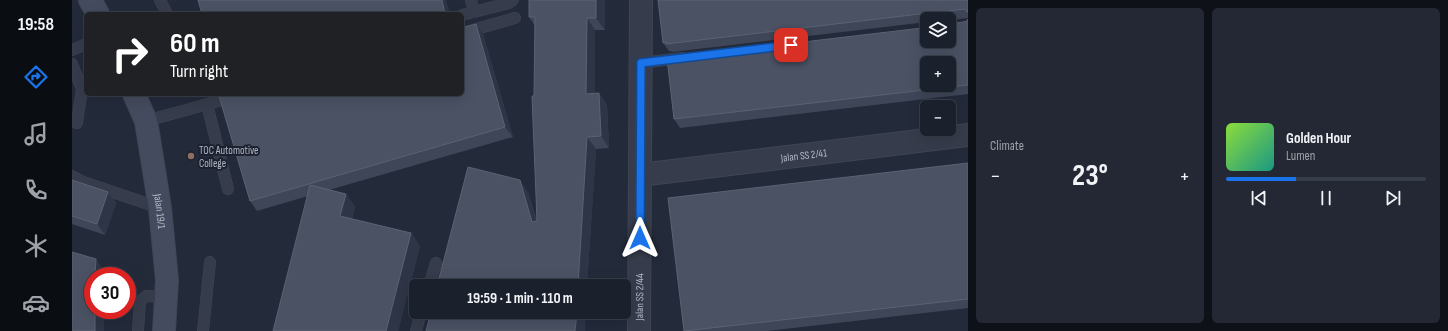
<!DOCTYPE html>
<html lang="en">
<head>
<meta charset="utf-8">
<style>
	:root { --surface:#1a202c; --page:#232834; --text:#f1f3f6; --muted:#9fa3a9; --line:#383e48; --accent:#1a73e8 }
	body { margin:0; font-family:"Sofia Sans Condensed",sans-serif; background:var(--page); color:var(--text); height:100vh; display:flex; flex-direction:column; font-size:15px; white-space:nowrap }
	* { box-sizing:border-box; margin:0 }
	p { font-size:13px; color:var(--muted) }
	.icon { flex:none; width:22px; height:22px; fill:none; stroke:currentColor; stroke-width:2; stroke-linecap:round; stroke-linejoin:round }
	.map { position:relative; flex:1; overflow:hidden }
	.details { display:flex; flex-direction:column; gap:8px; padding:8px; background:#0e1218; width:480px }
	.details>* { flex:none }
	.banner { position:absolute; left:12px; top:12px; width:380px; height:84px; border-radius:6px; box-shadow:0 4px 16px #0002,0 0 0 1px var(--line); background:#202124; color:#fff; overflow:hidden }
	.tools { position:absolute; left:848px; top:12px; display:grid; gap:8px }
	.tools a { display:grid; place-items:center; width:36px; height:36px; border-radius:6px; background:var(--surface); box-shadow:0 4px 16px #0002,0 0 0 1px var(--line); font-size:20px }
	.speed { position:absolute; left:12px; top:267px; display:flex; gap:8px; font-size:20px; font-weight:700; text-align:center }
	.speed>* { display:grid; place-content:center; width:52px; height:52px; border-radius:50%; background:var(--surface); box-shadow:0 4px 16px #0002,0 0 0 1px var(--line); line-height:1 }
	.speed .limit { border:6px solid #d22; background:#fff; color:#111 }
	.pin { position:absolute; display:grid; place-items:center; width:34px; height:34px; color:#fff; margin:-17px; border-radius:8px; box-shadow:0 2px 6px #0006 }
	.me { position:absolute; width:44px; margin:-22px; rotate:0deg; stroke-linejoin:round; filter:drop-shadow(0 0 3px #0008) }
	.turn { display:flex; align-items:center; gap:14px; height:84px; padding:0 20px; font-size:18px }
	.turn .icon { width:52px; height:52px; stroke-width:2.5 }
	.turn b { display:block; font-size:28px; line-height:34px }
	.big { font-size:30px; font-weight:700; line-height:1.1 }
	.details .widget { flex:1; display:flex; flex-direction:column; justify-content:center; gap:6px; min-width:0; padding:0 14px; border-radius:6px; background:var(--page) }
	.song { display:flex; align-items:center; gap:12px }
	.cover { width:48px; height:48px; border-radius:6px; background:linear-gradient(135deg,hsl(90 70% 55%),hsl(170 70% 35%)) }
	.played { height:4px; border-radius:2px; background:linear-gradient(90deg,var(--accent) 35%,var(--line) 35%) }
	.keys { display:flex; justify-content:space-around; direction:ltr }
	.heat { display:flex; justify-content:space-between; align-items:center; font-size:22px; direction:ltr }
	.details .tiles { flex:1; display:grid; gap:8px; grid-template-columns:repeat(2,1fr) }
	.trip { position:absolute; left:337px; top:279px; width:222px; height:40px; border-radius:6px; background:var(--surface); box-shadow:0 4px 16px #0002,0 0 0 1px var(--line); font-weight:700; line-height:40px; text-align:center }
	main { display:flex; flex:1; min-height:0 }
	.dock { display:flex; flex-direction:column; width:72px; justify-content:space-around; align-items:center; background:#0a0d12; color:var(--muted) }
	.dock .icon { width:28px; height:28px }
	.dock .on { color:var(--accent) }
	.dock b { font-size:18px; color:var(--text) }
	.map>svg:first-child { display:block }
	.lines { fill:none; stroke-linecap:round; stroke-linejoin:round }
	.service-casing { stroke:#404553; stroke-width:12 }
	.minor-casing { stroke:#404553; stroke-width:24 }
	.secondary-casing { stroke:#404553; stroke-width:24 }
	.service { stroke:#363c4b; stroke-width:11 }
	.minor { stroke:#363c4b; stroke-width:22 }
	.secondary { stroke:#444b5e; stroke-width:22 }
	.wall { fill:#3e4658 }
	.shaded-wall { fill:#2e3547 }
	.building { fill:#4a5264; stroke:#5a6273; fill-rule:evenodd }
	.route-casing { stroke:#114b97; stroke-width:10 }
	.route { stroke:#1a73e8; stroke-width:7 }
	.education-dot { fill:#8d6e63; stroke:#1c212f; stroke-width:1.5 }
	.labels { text-anchor:middle; stroke-width:4; stroke-linejoin:round; paint-order:stroke }
	.poi-label { font-size:11px; fill:#b2b7c6; stroke:#1c212f; text-anchor:start }
	.street-label { font-size:11px; fill:#b2b7c6; stroke:#1c212f }
</style>
</head>
<body>
<main>
<nav class="dock">
<b>19:58</b>
<svg class="icon on" aria-label="directions" viewBox="0 0 24 24"><path d="M12 3l9 9-9 9-9-9zM9 14v-3h6M13 9l2 2-2 2"/></svg>
<svg class="icon" aria-label="music" viewBox="0 0 24 24"><path d="M9 18V5l10-2v13"/><circle cx="6" cy="18" r="3"/><circle cx="16" cy="16" r="3"/></svg>
<svg class="icon" aria-label="phone" viewBox="0 0 24 24"><path d="M5 4h4l2 5-3 2q2 4 5 5l2-3 5 2v4C11 20 4 13 5 4z"/></svg>
<svg class="icon" aria-label="climate" viewBox="0 0 24 24"><path d="M12 3v18M4 7l16 10M4 17L20 7"/></svg>
<svg class="icon" aria-label="car" viewBox="0 0 24 24"><path d="M5 17H2v-5l4-1 3-4h7l3 4 3 1v5h-3M9 17h6M6 11h13"/><circle cx="7" cy="17" r="2"/><circle cx="17" cy="17" r="2"/></svg>
</nav>
<div class="map">
<svg width="896" height="331" viewBox="0 0 896 331">
	<rect width="100%" height="100%" fill="#232a3a"/>
	<g class="lines">
		<defs>
			<g id="service">
				<polyline points="88,0 95,14"/>
				<polyline points="399,0 402,12"/>
				<polyline points="390,15 437,3 441,0"/>
				<polyline points="390,33 443,18"/>
				<polyline points="0,50 14,44"/>
				<polyline points="569,63 610,58"/>
				<polyline points="0,64 10,89 5,123 0,121"/>
				<polyline points="135,104 156,189"/>
				<polyline points="74,121 172,94"/>
				<polyline points="0,176 14,183 88,208"/>
				<polyline points="357,286 364,263"/>
				<polyline points="66,331 68,301 74,296 94,297"/>
				<polyline points="131,331 138,262"/>
				<polyline points="344,331 349,312"/>
			</g>
			<g id="minor">
				<path id="s1" d="M568,175l328,-40"/>
				<path id="s2" d="M567,331l2,-331"/>
			</g>
			<g id="secondary">
				<polyline points="18,0 26,14"/>
				<path id="s3" d="M62,94l12,27 14,87 7,72 -3,51"/>
			</g>
		</defs>
		<use href="#service" class="service-casing"/>
		<use href="#minor" class="minor-casing"/>
		<use href="#secondary" class="secondary-casing"/>
		<use href="#service" class="service"/>
		<use href="#minor" class="minor"/>
		<use href="#secondary" class="secondary"/>
	</g>
	<g class="wall">
		<polygon points="533,0 533,30 523,30 523,93 527,93 535,105 537,148 524,149 515,286 365,286 456,192 465,221 462,96 463,26 457,17"/>
		<polygon points="896,0 896,18 877,20 877,19 855,19 855,22 600,52 599,51 597,51 591,43"/>
		<polygon points="896,19 896,94 608,128 602,119 850,28 855,41 895,21"/>
		<polygon points="404,24 411,34 441,137 257,190 274,194 283,207 280,219 339,233 348,246 326,331 201,331 236,196 185,211 178,201"/>
		<polygon points="896,163 896,308 695,331 612,331"/>
		<polygon points="0,180 36,192 44,203 33,235 0,224"/>
	</g>
	<g class="shaded-wall">
		<polygon points="370,0 374,0 378,14 373,14"/>
		<polygon points="524,0 533,0 533,30 524,18"/>
		<polygon points="866,13 870,19 864,19"/>
		<polygon points="515,18 523,30 523,106 514,94"/>
		<polygon points="404,24 411,34 441,137 433,127"/>
		<polygon points="527,93 535,105 537,148 529,136"/>
		<polygon points="515,137 524,149 515,286 506,286"/>
		<polygon points="448,180 456,192 468,234 460,222"/>
		<polygon points="36,192 44,203 33,235 25,224"/>
		<polygon points="274,194 283,207 277,229 268,216"/>
		<polygon points="339,233 348,246 326,331 314,331"/>
		<polygon points="24,259 33,272 33,276 23,276"/>
		<rect x="23" y="310" width="9" height="21"/>
		<polygon points="505,312 514,312 513,331 503,331"/>
	</g>
	<g class="building">
		<polygon points="126,0 370,0 373,14 130,14"/>
		<polygon points="457,0 524,0 524,18 515,18 514,94 527,93 529,136 515,137 506,286 365,286 396,167 448,180 460,222 465,221 460,96 462,96 463,17 457,17"/>
		<polygon points="586,0 896,0 896,13 896,12 892,9 870,12 866,13 864,19 856,19 852,14 848,14 594,44 594,42 591,43"/>
		<path d="M896,19v66l-294,34 -7,-61 255,-30 5,-4v17h22v-17l14,-2 4,-1zM855,63h22v22h-22z"/>
		<polygon points="404,24 433,127 178,201 147,96 153,94 390,94 390,28"/>
		<polygon points="896,163 896,299 612,331 596,198"/>
		<polygon points="0,180 36,192 25,224 0,216"/>
		<polygon points="238,185 274,194 268,216 339,233 314,331 201,331"/>
		<polygon points="0,252 24,259 23,276 21,276 21,310 23,310 23,331 0,331"/>
		<polygon points="359,312 505,312 503,331 354,331"/>
	</g>
	<g class="lines">
		<defs>
			<polyline id="route" points="568,238 569,63 719,45"/>
		</defs>
		<use href="#route" class="route-casing"/>
		<use href="#route" class="route"/>
	</g>
	<circle class="education-dot" cx="119" cy="156" r="4"/>
	<g class="labels">
		<g class="poi-label">
			<text x="127" y="154">TOC Automotive<tspan x="127" dy="13">College</tspan></text>
		</g>
		<g class="street-label">
			<text dy="4" stroke="none"><textPath href="#s1" startOffset="165">Jalan SS 2/41</textPath></text>
			<text dy="4" stroke="none"><textPath href="#s3" startOffset="121">Jalan 19/1</textPath></text>
			<text dy="4" stroke="none"><textPath href="#s2" startOffset="34">Jalan SS 2/44</textPath></text>
		</g>
	</g>
</svg>
<div class="tools">
<a><svg class="icon" aria-label="layers" viewBox="0 0 24 24"><path d="M12 4l9 5-9 5-9-5zM3 14l9 5 9-5"/></svg></a>
<a>+</a>
<a>−</a>
</div>
<div class="speed"><div class="limit">30</div></div>
<div class="pin" style="left:719px;top:45px;background:#d93025"><svg class="icon" aria-label="arrive" viewBox="0 0 24 24"><path d="M6 21V4h12l-3 4 3 4H6"/></svg></div>
<svg class="me" style="left:568px;top:238px" viewBox="-20 -20 40 40"><path d="M0-17L14 15 0 8-14 15z" fill="#1a73e8" stroke="#fff" stroke-width="4"/></svg>
<div class="trip">19:59 · 1 min · 110 m</div>
<div class="banner">
<div class="turn"><svg class="icon" aria-label="right" viewBox="0 0 24 24"><path d="M7 20v-9h11M14 6l5 5-5 5"/></svg><div><b>60 m</b>Turn right</div></div>
</div>
</div>
<section class="details">
<div class="tiles">
<div class="widget"><p>Climate</p>
<div class="heat"><a>−</a><b class="big">23°</b><a>+</a></div>
</div>
<div class="widget">
<div class="song"><i class="cover"></i><div><b>Golden Hour</b><p>Lumen</p></div></div>
<div class="played"></div>
<div class="keys"><svg class="icon" aria-label="previous" viewBox="0 0 24 24"><path d="M18 5L8 12l10 7zM5 5v14"/></svg><svg class="icon" aria-label="pause" viewBox="0 0 24 24"><path d="M8 5v14M16 5v14"/></svg><svg class="icon" aria-label="next" viewBox="0 0 24 24"><path d="M6 5l10 7-10 7zM19 5v14"/></svg></div>
</div>
</div>
</section>
</main>
</body>
</html>
